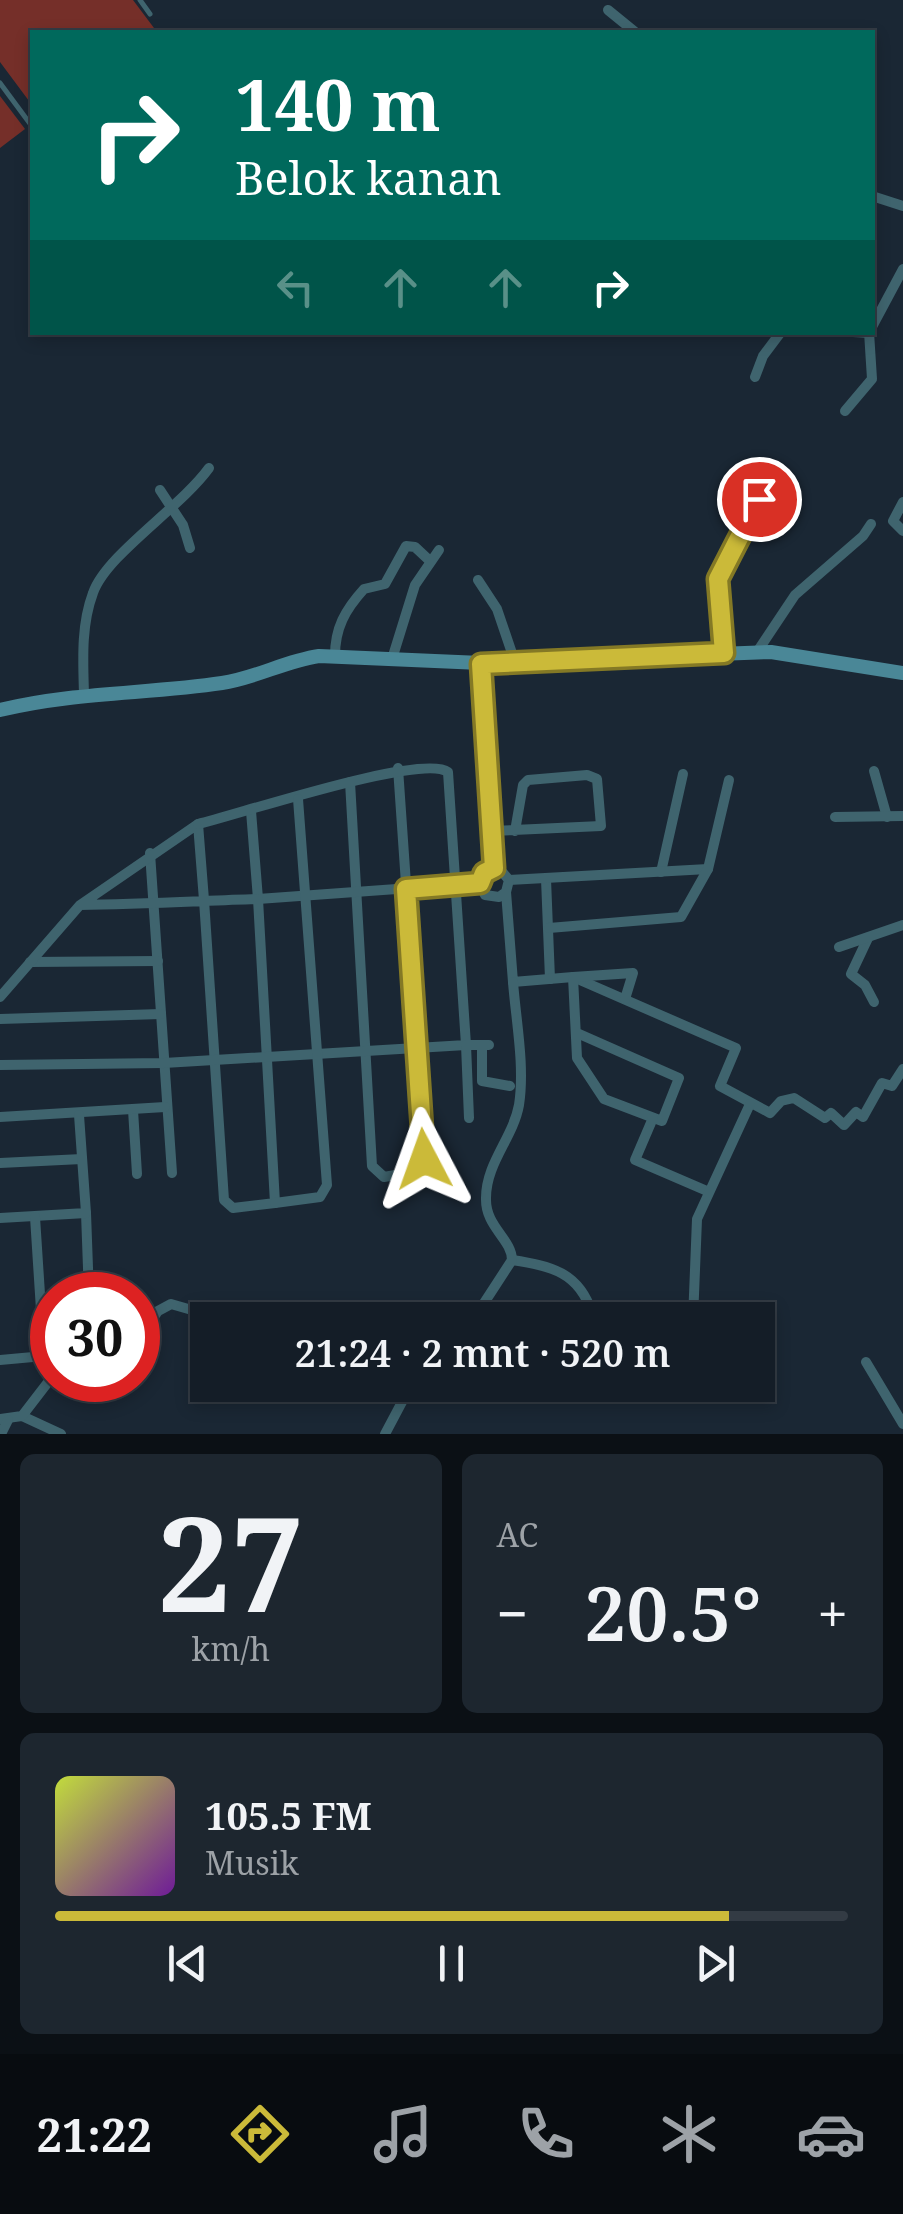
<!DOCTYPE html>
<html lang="id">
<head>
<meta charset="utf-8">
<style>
	:root { --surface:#141d27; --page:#1d262f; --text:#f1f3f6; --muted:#9da2a7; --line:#333b44; --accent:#cbba39 }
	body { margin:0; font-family:"Noto Serif",serif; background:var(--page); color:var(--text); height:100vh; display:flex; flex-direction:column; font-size:38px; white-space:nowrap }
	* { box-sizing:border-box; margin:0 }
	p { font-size:32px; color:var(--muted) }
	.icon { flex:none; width:55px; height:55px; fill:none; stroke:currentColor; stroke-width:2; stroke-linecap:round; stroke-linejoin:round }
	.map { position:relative; height:1434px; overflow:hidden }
	.details { display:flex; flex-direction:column; gap:20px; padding:20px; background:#0b1015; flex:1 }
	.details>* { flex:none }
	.hud { position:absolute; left:30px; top:30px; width:845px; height:305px; border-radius:0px; box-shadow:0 5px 15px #0003,0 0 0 2px var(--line); background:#00695c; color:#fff; overflow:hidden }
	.speed { position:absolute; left:30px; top:1272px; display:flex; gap:20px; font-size:50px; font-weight:700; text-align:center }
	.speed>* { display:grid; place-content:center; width:130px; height:130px; border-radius:50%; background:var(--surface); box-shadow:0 5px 15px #0003,0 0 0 2px var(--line); line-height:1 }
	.speed .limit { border:15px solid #d22; background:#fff; color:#111 }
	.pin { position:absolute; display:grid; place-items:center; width:85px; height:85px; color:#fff; margin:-42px; border:5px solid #fff; border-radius:50%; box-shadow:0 2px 10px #0007 }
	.me { position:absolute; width:110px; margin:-55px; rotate:356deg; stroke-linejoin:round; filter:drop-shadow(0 0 8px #0008) }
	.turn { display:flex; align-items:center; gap:35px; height:210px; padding:0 40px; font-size:45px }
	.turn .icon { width:130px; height:130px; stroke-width:2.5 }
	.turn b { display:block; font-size:70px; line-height:85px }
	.lanes { display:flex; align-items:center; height:95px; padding:0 40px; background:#0003; justify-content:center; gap:50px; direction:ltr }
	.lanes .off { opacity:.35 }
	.big { font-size:75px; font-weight:600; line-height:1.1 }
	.details .card { flex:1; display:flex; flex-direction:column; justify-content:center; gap:15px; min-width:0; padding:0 35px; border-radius:15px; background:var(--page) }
	.details .dial { align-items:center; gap:0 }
	.dial b { font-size:130px; line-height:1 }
	.song { display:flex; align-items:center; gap:30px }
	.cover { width:120px; height:120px; border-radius:15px; background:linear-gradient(135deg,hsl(70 70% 55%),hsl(280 70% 35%)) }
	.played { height:10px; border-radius:5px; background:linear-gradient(90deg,var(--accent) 85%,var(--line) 85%) }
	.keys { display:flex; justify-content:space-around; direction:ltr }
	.heat { display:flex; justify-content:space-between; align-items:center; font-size:55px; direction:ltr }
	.details .tiles { flex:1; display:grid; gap:20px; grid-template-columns:1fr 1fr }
	.card:last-child { grid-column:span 2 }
	.trip { position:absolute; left:190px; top:1302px; width:585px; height:100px; border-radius:0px; background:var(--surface); box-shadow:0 5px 15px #0003,0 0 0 2px var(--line); font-weight:600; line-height:100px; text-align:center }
	.dock { display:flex; height:160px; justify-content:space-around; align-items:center; background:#080c10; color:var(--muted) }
	.dock .icon { width:70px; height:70px }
	.dock .current { color:var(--accent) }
	.dock b { font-size:45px; color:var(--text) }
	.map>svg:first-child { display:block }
	.building { fill:#752f29 }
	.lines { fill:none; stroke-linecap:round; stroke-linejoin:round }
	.service { stroke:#3f646e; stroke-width:5 }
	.minor { stroke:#3f646e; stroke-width:10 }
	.secondary { stroke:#4a8797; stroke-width:14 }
	.route-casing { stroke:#847925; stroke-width:25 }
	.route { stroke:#cbba39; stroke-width:18 }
</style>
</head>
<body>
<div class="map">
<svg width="903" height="1434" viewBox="0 0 903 1434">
	<rect width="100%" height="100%" fill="#1a2734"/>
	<g class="building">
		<polygon points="0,0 133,0 157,32 32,32 32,105 0,62"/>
		<polygon points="0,96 25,129 0,148"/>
	</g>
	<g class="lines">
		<g class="service">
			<polyline points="140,0 150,14"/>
			<polyline points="0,83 31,125"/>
		</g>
		<g class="minor">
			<polyline points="608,10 635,32"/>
			<polyline points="872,196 903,206"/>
			<polyline points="872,327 903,269"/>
			<polyline points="853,332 869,333"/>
			<polyline points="755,377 763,356 781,332"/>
			<polyline points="845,411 872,379 869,332"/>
			<polyline points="160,490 183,525 190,548"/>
			<polyline points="903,502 893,521 903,531"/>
			<polyline points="478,580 497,609 515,662"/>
			<polyline points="757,652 795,595 863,536 871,524"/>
			<polyline points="723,653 718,579 770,477"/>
			<path d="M335,656c0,-28 10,-46 29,-67l21,-5 21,-38 9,1 15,14"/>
			<polyline points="392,659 415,585 439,550"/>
			<polyline points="481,663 494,868"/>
			<path d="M84,694c-1,-34 -3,-69 9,-101 13,-38 87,-85 116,-125"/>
			<polyline points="874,771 887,817"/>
			<polyline points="350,782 372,1166 384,1177 418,1171 425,1159 398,768"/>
			<polyline points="251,811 258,899 480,883"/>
			<polyline points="835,817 903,816"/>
			<polyline points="493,831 601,826 597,779 587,775 528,780 523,785 515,831"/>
			<polyline points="150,853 172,1173"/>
			<polyline points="661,872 683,774"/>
			<polyline points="546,879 550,979"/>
			<polyline points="509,880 708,869"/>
			<polyline points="506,892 499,897 485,895 480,883 484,873 499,868 509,880 506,892 513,982 573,977 736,1048 720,1086 770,1113 781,1101 794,1098 825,1118 831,1113 844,1125 856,1112 863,1117 882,1083 892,1086 903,1069"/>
			<polyline points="549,928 681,917 708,869 729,780"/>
			<polyline points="868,938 851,974 865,985 874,1002"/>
			<polyline points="839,947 903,925"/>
			<polyline points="30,962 158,961"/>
			<path d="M0,997l80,-92 118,-81 6,76 20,300 9,8 42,-5 -17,-304c-59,2 -118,5 -178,6"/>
			<polyline points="0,1019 161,1014"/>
			<polyline points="577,1033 679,1078 662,1121 604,1099 577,1058 573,977 633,973 625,999"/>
			<polyline points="482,1045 482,1081 510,1086"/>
			<path d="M0,1065l164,-2 302,-18 -18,-273c-26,-19 -208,42 -250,52"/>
			<polyline points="133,1110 137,1174"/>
			<polyline points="0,1117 165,1107"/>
			<polyline points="469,1118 466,1045 489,1045"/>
			<polyline points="653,1118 635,1160 707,1191"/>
			<polyline points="0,1163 82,1159"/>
			<polyline points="275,1203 320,1197 327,1185 298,799"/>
			<polyline points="86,1213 89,1295"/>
			<polyline points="0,1218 86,1213 79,1115"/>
			<path d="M512,1260c39,6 67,12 80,53"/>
			<path d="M473,1320l39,-60c0,-21 -27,-33 -26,-62 0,-35 27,-60 33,-93 6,-39 -3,-84 -6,-123"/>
			<polyline points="693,1320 697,1219 750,1104"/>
			<polyline points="138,1341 158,1311 171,1304 223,1319 243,1314 259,1320"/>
			<polyline points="0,1360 44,1356 35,1217"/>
			<polyline points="866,1362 903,1424"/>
			<polyline points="22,1416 61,1434"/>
			<polyline points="0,1419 22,1416 52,1377"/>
			<polyline points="1,1434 8,1420"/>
			<polyline points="385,1434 411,1385"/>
		</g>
		<path class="secondary" d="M0,710c74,-18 148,-16 222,-27 34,-5 63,-22 97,-27l162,7 290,-11 132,21"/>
	</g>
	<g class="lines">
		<defs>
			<polyline id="route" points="424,1159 406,889 480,883 484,873 494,868 481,664 724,653 718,579 759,499"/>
		</defs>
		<use href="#route" class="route-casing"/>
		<use href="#route" class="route"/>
	</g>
</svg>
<div class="speed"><div class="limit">30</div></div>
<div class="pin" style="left:759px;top:499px;background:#d93025"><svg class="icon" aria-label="arrive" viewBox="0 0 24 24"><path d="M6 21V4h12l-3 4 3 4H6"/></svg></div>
<svg class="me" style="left:424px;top:1159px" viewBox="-20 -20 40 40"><path d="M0-17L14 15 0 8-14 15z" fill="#cbba39" stroke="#fff" stroke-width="4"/></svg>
<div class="trip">21:24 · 2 mnt · 520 m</div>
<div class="hud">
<div class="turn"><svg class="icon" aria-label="right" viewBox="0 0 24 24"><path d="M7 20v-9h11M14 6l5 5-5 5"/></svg><div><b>140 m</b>Belok kanan</div></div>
<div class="lanes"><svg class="icon off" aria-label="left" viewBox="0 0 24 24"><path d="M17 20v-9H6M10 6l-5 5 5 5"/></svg><svg class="icon off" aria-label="ahead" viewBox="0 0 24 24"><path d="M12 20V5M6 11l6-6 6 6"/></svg><svg class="icon off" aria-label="ahead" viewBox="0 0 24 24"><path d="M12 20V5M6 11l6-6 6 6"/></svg><svg class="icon" aria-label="right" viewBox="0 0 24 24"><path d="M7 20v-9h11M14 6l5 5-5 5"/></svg></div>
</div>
</div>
<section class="details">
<div class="tiles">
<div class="card dial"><b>27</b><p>km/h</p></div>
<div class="card"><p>AC</p>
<div class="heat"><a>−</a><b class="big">20.5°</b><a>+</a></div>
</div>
<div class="card">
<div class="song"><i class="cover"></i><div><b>105.5 FM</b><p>Musik</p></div></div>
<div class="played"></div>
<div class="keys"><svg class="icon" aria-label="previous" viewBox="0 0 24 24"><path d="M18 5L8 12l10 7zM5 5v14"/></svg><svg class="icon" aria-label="pause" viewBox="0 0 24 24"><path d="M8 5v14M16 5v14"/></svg><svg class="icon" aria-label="next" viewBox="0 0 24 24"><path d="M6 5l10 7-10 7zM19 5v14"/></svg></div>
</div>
</div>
</section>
<nav class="dock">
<b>21:22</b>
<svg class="icon current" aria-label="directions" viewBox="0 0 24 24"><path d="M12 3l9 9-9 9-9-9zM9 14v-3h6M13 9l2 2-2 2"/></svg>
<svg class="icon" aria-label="music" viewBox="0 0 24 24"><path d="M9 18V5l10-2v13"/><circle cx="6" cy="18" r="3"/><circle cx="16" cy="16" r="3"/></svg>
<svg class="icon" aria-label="phone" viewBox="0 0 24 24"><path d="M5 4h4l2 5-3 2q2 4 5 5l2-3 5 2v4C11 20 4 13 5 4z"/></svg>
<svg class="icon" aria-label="climate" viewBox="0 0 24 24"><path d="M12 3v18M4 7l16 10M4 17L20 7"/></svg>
<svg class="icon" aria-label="car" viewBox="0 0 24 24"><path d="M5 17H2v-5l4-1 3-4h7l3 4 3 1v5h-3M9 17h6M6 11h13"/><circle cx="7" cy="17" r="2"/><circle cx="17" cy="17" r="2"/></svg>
</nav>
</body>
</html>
